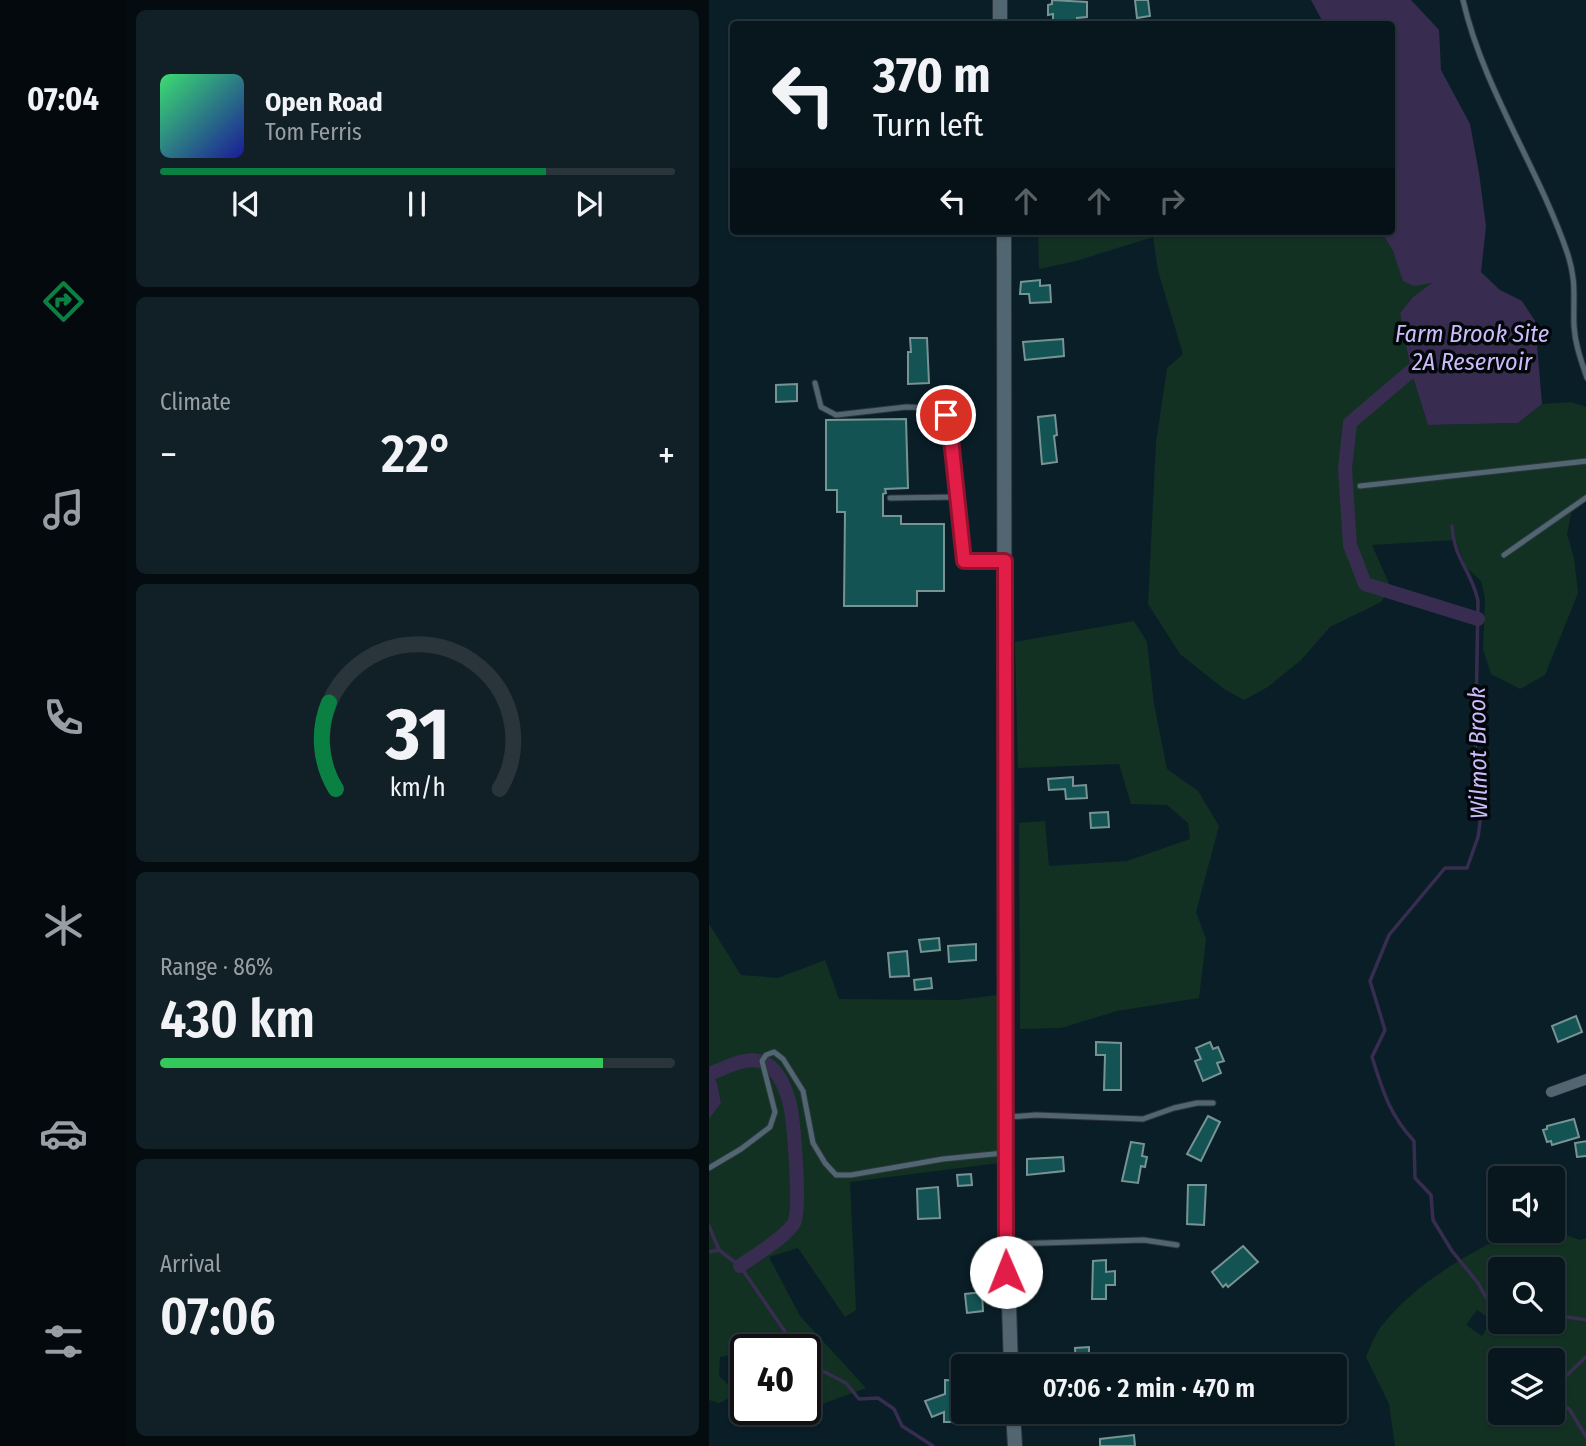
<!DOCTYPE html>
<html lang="en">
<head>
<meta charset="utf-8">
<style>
	:root { --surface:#08161d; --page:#111f26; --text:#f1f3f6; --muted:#989fa4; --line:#29353b; --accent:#0b8043 }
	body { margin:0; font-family:"Fira Sans Condensed",sans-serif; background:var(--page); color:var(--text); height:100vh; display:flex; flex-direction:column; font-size:26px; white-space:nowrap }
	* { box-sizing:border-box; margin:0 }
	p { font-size:23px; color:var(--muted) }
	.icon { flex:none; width:38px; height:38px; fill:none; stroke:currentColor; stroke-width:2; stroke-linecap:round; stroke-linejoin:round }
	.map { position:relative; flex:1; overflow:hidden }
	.sheet { display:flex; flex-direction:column; gap:10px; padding:10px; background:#040c10; width:583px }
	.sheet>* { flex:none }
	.hud { position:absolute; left:21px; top:21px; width:665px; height:214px; border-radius:7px; box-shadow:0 2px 5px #0004,0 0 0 2px var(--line); background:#08161d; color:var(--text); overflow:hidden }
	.controls { position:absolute; left:779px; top:1166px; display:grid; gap:14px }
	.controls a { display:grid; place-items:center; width:77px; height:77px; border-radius:7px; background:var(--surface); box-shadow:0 2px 5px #0004,0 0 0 2px var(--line); font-size:35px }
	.speed { position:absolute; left:21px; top:1334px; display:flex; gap:14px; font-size:35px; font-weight:700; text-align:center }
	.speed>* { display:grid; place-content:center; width:91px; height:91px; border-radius:50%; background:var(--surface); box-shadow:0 2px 5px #0004,0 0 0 2px var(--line); line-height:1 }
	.speed .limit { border:4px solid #111; border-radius:10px; background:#fff; color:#111 }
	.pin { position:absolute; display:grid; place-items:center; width:60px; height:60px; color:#fff; margin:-30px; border:4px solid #fff; border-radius:50%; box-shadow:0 2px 7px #0007 }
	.me { position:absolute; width:77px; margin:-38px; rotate:359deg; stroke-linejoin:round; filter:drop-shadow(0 0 5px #0008) }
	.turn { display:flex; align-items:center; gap:24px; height:147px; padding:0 28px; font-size:32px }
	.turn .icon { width:91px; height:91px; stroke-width:2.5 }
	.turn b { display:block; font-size:49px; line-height:60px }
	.lanes { display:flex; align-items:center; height:66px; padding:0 28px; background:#0003; justify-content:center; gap:35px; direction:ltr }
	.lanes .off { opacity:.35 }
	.big { font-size:52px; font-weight:600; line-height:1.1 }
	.sheet .tile { flex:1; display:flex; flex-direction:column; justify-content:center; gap:10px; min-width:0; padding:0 24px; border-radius:10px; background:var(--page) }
	.sheet .dial { align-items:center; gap:0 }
	.dial svg { height:182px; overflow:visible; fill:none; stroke:var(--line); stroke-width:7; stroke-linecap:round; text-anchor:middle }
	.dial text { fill:var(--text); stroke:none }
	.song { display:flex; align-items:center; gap:21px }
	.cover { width:84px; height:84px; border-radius:10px; background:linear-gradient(135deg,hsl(140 70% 55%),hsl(240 70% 35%)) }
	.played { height:7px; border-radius:4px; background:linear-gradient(90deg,var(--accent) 75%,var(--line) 75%) }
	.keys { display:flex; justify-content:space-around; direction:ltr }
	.heat { display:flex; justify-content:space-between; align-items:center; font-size:38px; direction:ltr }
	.charge { height:10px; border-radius:5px; background:linear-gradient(90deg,#34c759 86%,var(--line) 0) }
	.trip { position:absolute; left:242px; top:1354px; width:396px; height:70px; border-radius:7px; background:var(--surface); box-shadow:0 2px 5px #0004,0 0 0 2px var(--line); font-weight:600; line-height:70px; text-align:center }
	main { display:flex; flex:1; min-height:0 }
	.menu { display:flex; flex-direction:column; width:126px; justify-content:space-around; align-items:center; background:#03090c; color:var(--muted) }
	.menu .icon { width:49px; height:49px }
	.menu .current { color:var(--accent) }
	.menu b { font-size:32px; color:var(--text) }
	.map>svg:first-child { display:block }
	.green { fill:#123123; fill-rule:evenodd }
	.water { fill:#382d50 }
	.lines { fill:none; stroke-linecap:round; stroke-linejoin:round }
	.stream { stroke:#382d50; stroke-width:3.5 }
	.canal { stroke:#382d50; stroke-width:14 }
	.building { fill:#135354; stroke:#789393; stroke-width:2 }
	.lane-casing { stroke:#2d353d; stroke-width:7 }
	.street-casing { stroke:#2d353d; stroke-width:11 }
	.secondary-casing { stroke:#2d353d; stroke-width:16 }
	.lane { stroke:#516671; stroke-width:5 }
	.street { stroke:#516671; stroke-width:10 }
	.secondary { stroke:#516671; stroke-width:14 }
	.route-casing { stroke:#92132f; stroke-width:18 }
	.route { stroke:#e11d48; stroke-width:12 }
	.labels { text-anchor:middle; stroke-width:7; stroke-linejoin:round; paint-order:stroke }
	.water-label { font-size:24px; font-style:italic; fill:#cebbfc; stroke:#02070a }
</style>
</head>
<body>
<main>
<nav class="menu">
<b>07:04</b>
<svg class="icon current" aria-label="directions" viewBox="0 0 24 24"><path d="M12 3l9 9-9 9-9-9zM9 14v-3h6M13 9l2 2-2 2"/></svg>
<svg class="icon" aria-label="music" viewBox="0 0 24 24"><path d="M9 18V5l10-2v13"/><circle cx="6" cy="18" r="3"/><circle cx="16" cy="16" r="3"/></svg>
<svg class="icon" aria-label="phone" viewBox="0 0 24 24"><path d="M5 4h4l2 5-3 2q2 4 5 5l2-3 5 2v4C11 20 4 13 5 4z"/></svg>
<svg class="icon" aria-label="climate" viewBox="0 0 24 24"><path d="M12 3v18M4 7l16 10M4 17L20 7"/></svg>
<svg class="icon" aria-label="car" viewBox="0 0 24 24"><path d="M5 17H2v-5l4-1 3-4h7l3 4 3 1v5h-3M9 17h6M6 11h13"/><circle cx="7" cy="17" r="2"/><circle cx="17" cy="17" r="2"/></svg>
<svg class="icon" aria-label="filters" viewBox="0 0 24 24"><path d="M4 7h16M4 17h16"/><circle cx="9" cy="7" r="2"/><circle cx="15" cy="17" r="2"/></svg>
</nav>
<section class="sheet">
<div class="tile">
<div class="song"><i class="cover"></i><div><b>Open Road</b><p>Tom Ferris</p></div></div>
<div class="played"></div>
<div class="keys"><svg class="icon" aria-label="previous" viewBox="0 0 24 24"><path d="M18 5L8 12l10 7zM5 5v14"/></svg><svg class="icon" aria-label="pause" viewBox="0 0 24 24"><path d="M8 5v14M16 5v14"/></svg><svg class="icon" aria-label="next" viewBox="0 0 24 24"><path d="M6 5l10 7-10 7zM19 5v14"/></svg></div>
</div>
<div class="tile"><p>Climate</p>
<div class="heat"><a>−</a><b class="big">22°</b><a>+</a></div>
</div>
<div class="tile dial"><svg viewBox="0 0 100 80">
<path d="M14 69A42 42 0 1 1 86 69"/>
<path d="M14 69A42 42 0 0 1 11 31" stroke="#0b8043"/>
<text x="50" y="56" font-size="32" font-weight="700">31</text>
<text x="50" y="72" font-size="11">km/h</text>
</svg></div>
<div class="tile"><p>Range · 86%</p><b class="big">430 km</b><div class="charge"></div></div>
<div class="tile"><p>Arrival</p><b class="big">07:06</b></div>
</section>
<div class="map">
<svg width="878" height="1446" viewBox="0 0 878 1446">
	<rect width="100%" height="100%" fill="#0a1e27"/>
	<g class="green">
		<polygon points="329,231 672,231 684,251 695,281 725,283 704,297 691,313 702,371 719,425 809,423 833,404 862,402 877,407 877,494 864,504 858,534 865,558 869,593 836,675 811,689 782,674 774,649 776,598 772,581 757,567 746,540 663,545 682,588 672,602 621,627 592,660 559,687 535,700 515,689 471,654 439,604 447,443 458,368 474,354 449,271 444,237 367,261 330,269"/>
		<polygon points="425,621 438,642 445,704 458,769 489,791 510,826 487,912 497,939 490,998 408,1011 352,1028 311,1029 310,823 336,821 340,866 418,861 481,839 479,823 458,805 422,804 410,764 309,768 306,642"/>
		<polygon points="0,924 32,975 69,978 116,960 130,999 248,1000 289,995 290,1163 141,1182 147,1310 136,1317 89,1248 60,1257 91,1316 157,1388 88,1413 86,1409 96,1409 96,1349 37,1349 37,1352 11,1357 10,1376 22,1387 21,1398 10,1403 0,1400 0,1119 12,1103 8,1083 0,1068"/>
		<path d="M808,1230h34l29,10 6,-2v208h-191l-6,-42 -23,-47c4,-9 8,-21 14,-29 35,-45 87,-74 137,-98zM791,1269h53v52h-53zM768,1310l15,10 -10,16 -16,-11zM791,1360h53v52h-53z"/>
	</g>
	<g class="water">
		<polygon points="602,0 702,0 730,30 732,70 761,124 770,173 777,226 772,272 791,290 813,301 826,321 833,404 809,423 719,425 702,371 691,313 704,297 723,283 705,286 694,281 684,251 672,231 682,231 682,24 615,24"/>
		<polygon points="0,1068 8,1083 12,1103 0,1119"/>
	</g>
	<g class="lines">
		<g class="stream">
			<path d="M743,526c2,34 20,45 26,75l-3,171 7,35 -4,30 -11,31h-22l-56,67 -19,46 15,49 -13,27c11,34 17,57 42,84l1,37 16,17 2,25 19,31 26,32 15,27 7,4"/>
			<polyline points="0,1226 10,1250 31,1266 77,1333 91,1349"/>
			<polyline points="0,1252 10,1250"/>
			<polyline points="844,1315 878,1320"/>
			<polyline points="96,1355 106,1367 137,1383 150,1399 169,1398 185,1409 193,1426 224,1446"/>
			<polyline points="878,1356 857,1376 847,1397 861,1410 878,1438"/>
		</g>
		<g class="canal">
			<polyline points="721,364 702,371 641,423 636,468 641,545 656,584 769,619"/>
			<path d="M3,1073c15,-6 35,-17 51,-11 14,6 22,25 26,39 5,17 12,109 5,122 -8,14 -40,33 -54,43"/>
		</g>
	</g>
	<g class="building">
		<polygon points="343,0 378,2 378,17 368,18 368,21 361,22 362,24 344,24 344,14 339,15 339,5 343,4"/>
		<polygon points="426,0 439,0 441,16 428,18"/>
		<polygon points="331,280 331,286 341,285 342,302 321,303 320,294 311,294 312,282"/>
		<polygon points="201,338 218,338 220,383 199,384 199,352 202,352"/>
		<polygon points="354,339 355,356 316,360 314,342"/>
		<polygon points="88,384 88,401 67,402 67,385"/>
		<polygon points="346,415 348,435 345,436 348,462 333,464 329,417"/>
		<polygon points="197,419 199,488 176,489 177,493 174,494 174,516 192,516 192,524 235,524 235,591 208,591 208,606 135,606 136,512 128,512 128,490 117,490 117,420"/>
		<polygon points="364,777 364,786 377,785 378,798 357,799 356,789 340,790 339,779"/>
		<polygon points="399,812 400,827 382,828 381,813"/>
		<polygon points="230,938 231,950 212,952 210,940"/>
		<polygon points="267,944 267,960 240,962 239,946"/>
		<polygon points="198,951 200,976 181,977 179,953"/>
		<polygon points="222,978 223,988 206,990 205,980"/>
		<polygon points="867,1016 873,1032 849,1042 843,1026"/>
		<polygon points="387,1042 412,1043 412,1090 395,1090 396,1055 387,1055"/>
		<polygon points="501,1042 504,1049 509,1047 515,1061 508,1063 512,1073 494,1081 486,1061 492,1059 487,1048"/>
		<polygon points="499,1116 511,1122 492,1161 478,1154"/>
		<polygon points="865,1119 870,1137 843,1145 842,1141 838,1142 834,1130 838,1129 838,1126"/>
		<polygon points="878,1141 878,1156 868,1157 866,1143"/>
		<polygon points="422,1142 435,1144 433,1156 438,1157 436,1167 432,1166 429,1183 413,1181"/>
		<polygon points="354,1157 355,1171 318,1175 318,1159"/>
		<polygon points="262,1174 263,1185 249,1186 248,1175"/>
		<polygon points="479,1185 497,1185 495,1225 478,1224"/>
		<polygon points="229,1187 231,1218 209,1219 208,1189"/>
		<polygon points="534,1246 549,1262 519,1287 517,1284 514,1287 503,1272"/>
		<polygon points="397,1260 397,1272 406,1271 406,1285 397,1285 397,1299 383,1299 384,1261"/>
		<polygon points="273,1292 274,1311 258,1313 256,1294"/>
		<polygon points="380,1347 380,1357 388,1356 389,1367 367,1367 366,1348"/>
		<polygon points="236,1380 254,1381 255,1422 235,1422 235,1412 223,1417 216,1401 236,1394"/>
		<polygon points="425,1435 426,1446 391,1446 391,1439"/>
	</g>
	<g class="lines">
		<defs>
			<g id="lane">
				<path d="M754,0c20,88 75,167 104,252 10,30 6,44 7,74 1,18 7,34 13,52"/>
				<polyline points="106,383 112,407 127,415 197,407 225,408 237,415 242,439 255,561 293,561"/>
				<polyline points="651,486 878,461"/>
				<polyline points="181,498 248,497"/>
				<polyline points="795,555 878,497"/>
				<polyline points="299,1117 327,1115 434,1119 465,1108 488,1103 504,1103"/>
				<polyline points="0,1168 32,1149 61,1127 66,1112 53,1061 57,1055 65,1052 74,1059 94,1091 104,1143 116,1163 127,1175 142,1175 234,1159 295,1153"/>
				<polyline points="300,1244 435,1240 468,1245"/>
			</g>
			<polyline id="street" points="842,1092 878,1079"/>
			<g id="secondary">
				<polyline points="291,0 291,24"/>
				<polyline points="295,231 296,1180 302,1367"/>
				<polyline points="304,1412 306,1446"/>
			</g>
		</defs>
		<use href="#lane" class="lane-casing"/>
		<use href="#street" class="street-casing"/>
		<use href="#secondary" class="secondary-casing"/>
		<use href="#lane" class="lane"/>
		<use href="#street" class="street"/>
		<use href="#secondary" class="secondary"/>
	</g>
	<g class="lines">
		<defs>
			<polyline id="route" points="237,415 242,439 255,561 296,561 297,1272"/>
		</defs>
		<use href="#route" class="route-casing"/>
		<use href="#route" class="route"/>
	</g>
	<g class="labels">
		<g class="water-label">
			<text x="763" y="342">Farm Brook Site<tspan x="763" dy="28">2A Reservoir</tspan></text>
			<text transform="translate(769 753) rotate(-91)" y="8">Wilmot Brook</text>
		</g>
	</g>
</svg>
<div class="controls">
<a><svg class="icon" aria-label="sound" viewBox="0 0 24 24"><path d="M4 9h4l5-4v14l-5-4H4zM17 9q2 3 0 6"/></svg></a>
<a><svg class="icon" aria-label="search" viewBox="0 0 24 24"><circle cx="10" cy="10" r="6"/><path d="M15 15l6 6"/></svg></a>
<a><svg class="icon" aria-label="layers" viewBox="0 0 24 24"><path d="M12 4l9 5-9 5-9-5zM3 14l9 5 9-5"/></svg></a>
</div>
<div class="speed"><div class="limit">40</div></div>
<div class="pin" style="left:237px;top:415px;background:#d93025"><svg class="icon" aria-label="arrive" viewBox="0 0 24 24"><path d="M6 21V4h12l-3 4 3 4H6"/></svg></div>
<svg class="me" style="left:297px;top:1272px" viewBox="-20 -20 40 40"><circle r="19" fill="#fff"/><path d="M0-13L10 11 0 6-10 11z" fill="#e11d48"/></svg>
<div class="trip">07:06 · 2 min · 470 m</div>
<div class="hud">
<div class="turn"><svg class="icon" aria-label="left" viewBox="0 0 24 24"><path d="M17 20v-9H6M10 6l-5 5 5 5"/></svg><div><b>370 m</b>Turn left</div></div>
<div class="lanes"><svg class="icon" aria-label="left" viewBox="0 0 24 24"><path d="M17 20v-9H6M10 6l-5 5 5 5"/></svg><svg class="icon off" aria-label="ahead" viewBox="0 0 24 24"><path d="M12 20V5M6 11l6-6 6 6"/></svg><svg class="icon off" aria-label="ahead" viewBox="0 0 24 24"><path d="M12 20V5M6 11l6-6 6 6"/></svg><svg class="icon off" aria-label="right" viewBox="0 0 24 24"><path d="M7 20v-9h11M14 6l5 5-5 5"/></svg></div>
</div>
</div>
</main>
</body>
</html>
